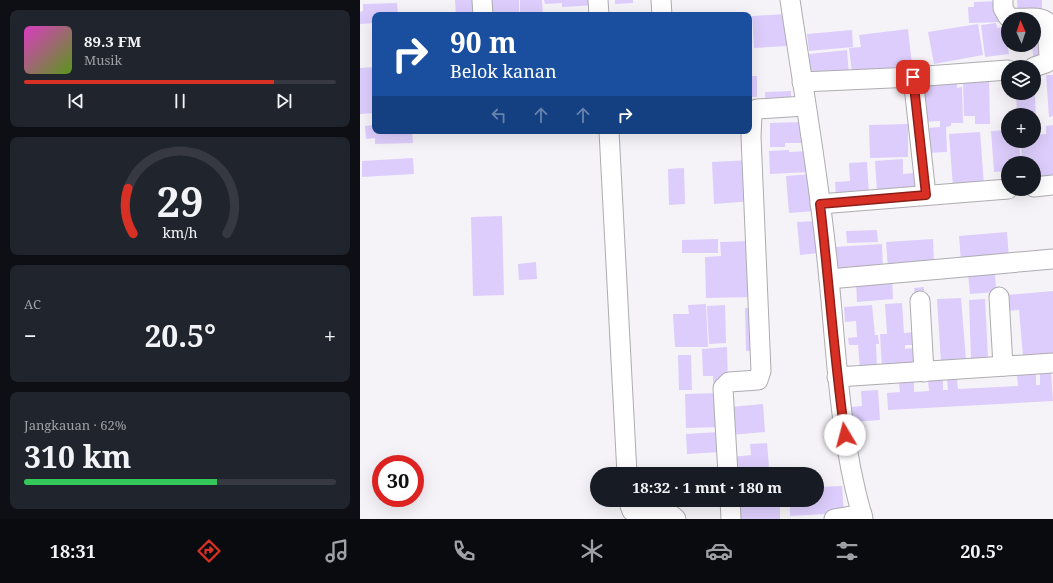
<!DOCTYPE html>
<html lang="id">
<head>
<meta charset="utf-8">
<style>
	:root { --surface:#171b24; --page:#20242c; --text:#f1f3f6; --muted:#9ea1a6; --line:#363941; --accent:#d93025 }
	body { margin:0; font-family:"Noto Serif",serif; background:var(--page); color:var(--text); height:100vh; display:flex; flex-direction:column; font-size:15px; white-space:nowrap }
	* { box-sizing:border-box; margin:0 }
	p { font-size:13px; color:var(--muted) }
	.icon { flex:none; width:22px; height:22px; fill:none; stroke:currentColor; stroke-width:2; stroke-linecap:round; stroke-linejoin:round }
	.map { position:relative; flex:1; overflow:hidden }
	.panel { display:flex; flex-direction:column; gap:10px; padding:10px; background:#0d0f14; width:360px }
	.panel>* { flex:none }
	.top-card { position:absolute; left:12px; top:12px; width:380px; height:122px; border-radius:8px; box-shadow:0 4px 16px #0002; background:#1a4fa0; color:#fff; overflow:hidden }
	.needle { width:26px; rotate:357deg }
	.buttons { position:absolute; left:641px; top:12px; display:grid; gap:8px }
	.buttons a { display:grid; place-items:center; width:40px; height:40px; border-radius:50%; background:var(--surface); box-shadow:0 4px 16px #0002; font-size:20px }
	.speed { position:absolute; left:12px; top:455px; display:flex; gap:8px; font-size:20px; font-weight:700; text-align:center }
	.speed>* { display:grid; place-content:center; width:52px; height:52px; border-radius:50%; background:var(--surface); box-shadow:0 4px 16px #0002; line-height:1 }
	.speed .limit { border:6px solid #d22; background:#fff; color:#111 }
	.pin { position:absolute; display:grid; place-items:center; width:34px; height:34px; color:#fff; margin:-17px; border-radius:8px; box-shadow:0 2px 6px #0006 }
	.me { position:absolute; width:44px; margin:-22px; rotate:352deg; stroke-linejoin:round; filter:drop-shadow(0 0 3px #0008) }
	.turn { display:flex; align-items:center; gap:14px; height:84px; padding:0 12px; font-size:18px }
	.turn .icon { width:52px; height:52px; stroke-width:2.5 }
	.turn b { display:block; font-size:28px; line-height:34px }
	.lanes { display:flex; align-items:center; height:38px; padding:0 12px; background:#0003; justify-content:center; gap:20px; direction:ltr }
	.lanes .off { opacity:.35 }
	.big { font-size:30px; font-weight:700; line-height:1.1 }
	.panel .card { flex:1; display:flex; flex-direction:column; justify-content:center; gap:6px; min-width:0; padding:0 14px; border-radius:8px; background:var(--page) }
	.panel .dial { align-items:center; gap:0 }
	.dial svg { height:104px; overflow:visible; fill:none; stroke:var(--line); stroke-width:7; stroke-linecap:round; text-anchor:middle }
	.dial text { fill:var(--text); stroke:none }
	.song { display:flex; align-items:center; gap:12px }
	.cover { width:48px; height:48px; border-radius:6px; background:linear-gradient(135deg,hsl(310 70% 55%),hsl(90 70% 35%)) }
	.played { height:4px; border-radius:2px; background:linear-gradient(90deg,var(--accent) 80%,var(--line) 80%) }
	.keys { display:flex; justify-content:space-around; direction:ltr }
	.heat { display:flex; justify-content:space-between; align-items:center; font-size:22px; direction:ltr }
	.charge { height:6px; border-radius:3px; background:linear-gradient(90deg,#34c759 62%,var(--line) 0) }
	.trip { position:absolute; left:230px; top:467px; width:234px; height:40px; border-radius:20px; background:var(--surface); box-shadow:0 4px 16px #0002; font-weight:700; line-height:40px; text-align:center }
	.tabs { display:flex; height:64px; justify-content:space-around; align-items:center; background:#090b0e; color:var(--muted) }
	.tabs .icon { width:28px; height:28px }
	.tabs .selected { color:var(--accent) }
	.tabs b { font-size:18px; color:var(--text) }
	main { display:flex; flex:1; min-height:0 }
	.map>svg:first-child { display:block }
	.building { fill:#ddcdfc }
	.lines { fill:none; stroke-linecap:round; stroke-linejoin:round }
	.minor-casing { stroke:#adacb0; stroke-width:21 }
	.minor { stroke:#fff; stroke-width:19 }
	.route-casing { stroke:#8d1f18; stroke-width:10 }
	.route { stroke:#d93025; stroke-width:7 }
</style>
</head>
<body>
<main>
<section class="panel">
<div class="card">
<div class="song"><i class="cover"></i><div><b>89.3 FM</b><p>Musik</p></div></div>
<div class="played"></div>
<div class="keys"><svg class="icon" aria-label="previous" viewBox="0 0 24 24"><path d="M18 5L8 12l10 7zM5 5v14"/></svg><svg class="icon" aria-label="pause" viewBox="0 0 24 24"><path d="M8 5v14M16 5v14"/></svg><svg class="icon" aria-label="next" viewBox="0 0 24 24"><path d="M6 5l10 7-10 7zM19 5v14"/></svg></div>
</div>
<div class="card dial"><svg viewBox="0 0 100 80">
<path d="M14 69A42 42 0 1 1 86 69"/>
<path d="M14 69A42 42 0 0 1 10 34" stroke="#d93025"/>
<text x="50" y="56" font-size="32" font-weight="700">29</text>
<text x="50" y="72" font-size="11">km/h</text>
</svg></div>
<div class="card"><p>AC</p>
<div class="heat"><a>−</a><b class="big">20.5°</b><a>+</a></div>
</div>
<div class="card"><p>Jangkauan · 62%</p><b class="big">310 km</b><div class="charge"></div></div>
</section>
<div class="map">
<svg width="693" height="519" viewBox="0 0 693 519">
	<rect width="100%" height="100%" fill="#f5f3f8"/>
	<g class="building">
		<polygon points="95,0 120,0 121,14 96,15"/>
		<polygon points="127,0 159,0 159,15 128,15"/>
		<polygon points="160,0 182,0 183,15 160,15"/>
		<polygon points="184,0 237,0 237,5 202,7 202,3 185,4"/>
		<polygon points="255,0 273,0 273,3 255,4"/>
		<polygon points="657,0 682,0 682,13 658,14"/>
		<polygon points="641,1 643,22 609,23 608,7 614,7 614,2"/>
		<polygon points="37,3 38,15 15,15 15,23 0,24 0,12 3,11 3,4"/>
		<polygon points="425,14 427,46 394,48 392,16"/>
		<polygon points="636,23 637,28 648,26 647,42 649,54 625,57 621,25"/>
		<polygon points="674,23 682,23 686,63 674,64 672,45 674,45"/>
		<polygon points="618,24 623,55 574,64 568,32"/>
		<polygon points="548,29 552,65 532,67 533,73 492,73 489,48 501,47 499,35"/>
		<polygon points="492,30 493,47 449,51 447,34"/>
		<polygon points="487,50 489,75 451,79 449,54"/>
		<polygon points="15,67 15,113 0,114 0,68"/>
		<polygon points="686,75 693,75 693,116 689,117"/>
		<rect x="389" y="76" width="8" height="21"/>
		<polygon points="603,79 629,79 630,124 615,124 615,116 604,116"/>
		<polygon points="597,82 597,88 602,87 603,123 591,123 591,126 586,127 587,152 567,153 566,128 580,127 580,121 562,122 561,84"/>
		<polygon points="431,91 431,106 406,107 405,92"/>
		<polygon points="656,93 675,93 676,123 674,123 674,115 657,115"/>
		<polygon points="442,122 442,143 425,143 425,147 410,147 410,123"/>
		<polygon points="548,124 548,157 510,158 509,125"/>
		<polygon points="15,125 15,131 52,131 53,143 15,144 15,138 6,139 5,126"/>
		<polygon points="693,125 693,183 674,184 674,163 662,163 661,141 674,141 674,135 686,134 686,126"/>
		<polygon points="648,130 648,141 659,141 661,163 648,163 648,171 634,172 631,131"/>
		<polygon points="620,132 624,185 593,187 589,134"/>
		<polygon points="429,150 429,152 448,151 449,172 410,174 409,151"/>
		<polygon points="53,158 54,174 2,177 2,161"/>
		<polygon points="543,159 543,174 554,173 555,190 517,192 515,161"/>
		<polygon points="390,160 393,201 354,204 352,162"/>
		<polygon points="507,162 509,195 476,197 475,182 490,181 489,163"/>
		<polygon points="324,168 325,204 309,205 308,169"/>
		<polygon points="452,174 455,211 429,213 426,176"/>
		<polygon points="142,216 144,295 113,296 111,217"/>
		<polygon points="455,221 458,253 440,255 437,222"/>
		<polygon points="517,230 518,242 487,243 486,231"/>
		<polygon points="647,232 649,258 601,261 599,236"/>
		<polygon points="358,239 358,253 322,253 322,240"/>
		<polygon points="573,239 574,265 528,269 526,242"/>
		<polygon points="393,241 395,297 346,298 345,257 361,256 360,242"/>
		<polygon points="522,244 523,271 482,273 482,268 475,268 474,247"/>
		<polygon points="176,262 177,279 159,280 158,264"/>
		<polygon points="635,273 636,292 610,294 608,274"/>
		<polygon points="532,279 533,299 497,302 496,281"/>
		<polygon points="564,287 564,297 555,297 554,288"/>
		<polygon points="693,291 693,354 663,356 659,310 648,311 646,295"/>
		<polygon points="601,298 606,360 581,362 577,299"/>
		<polygon points="625,299 628,358 611,359 609,300"/>
		<polygon points="542,303 544,333 554,332 554,345 545,345 545,349 554,348 556,366 522,368 520,334 527,334 525,304"/>
		<polygon points="346,304 348,347 315,347 313,314 329,314 328,305"/>
		<polygon points="365,305 366,343 349,344 347,306"/>
		<polygon points="512,305 515,335 518,335 519,344 516,344 517,368 500,369 498,345 489,345 488,338 497,337 496,321 485,322 484,307"/>
		<polygon points="385,308 397,308 399,350 386,351"/>
		<polygon points="367,347 368,383 353,383 353,376 343,376 342,349"/>
		<polygon points="318,355 331,355 332,390 319,390"/>
		<polygon points="691,372 693,401 528,410 527,393 540,392 539,383 554,382 554,392 569,391 568,381 583,380 583,390 588,390 587,379 597,378 598,389 658,386 657,375 676,374 676,385 680,385 680,373"/>
		<polygon points="518,390 520,420 492,422 491,407 502,406 501,391"/>
		<polygon points="361,393 362,427 326,428 325,394"/>
		<polygon points="403,404 405,432 372,435 370,407"/>
		<polygon points="359,432 360,452 327,454 326,434"/>
		<polygon points="407,443 409,467 373,469 372,457 391,455 390,444"/>
		<polygon points="413,467 414,474 389,474 388,469"/>
		<polygon points="482,486 484,513 430,516 430,505 435,505 435,500 457,500 457,487"/>
		<polygon points="420,505 420,519 378,519 377,507"/>
	</g>
	<g class="lines">
		<defs>
			<g id="minor">
				<polyline points="122,0 123,15"/>
				<polyline points="238,0 239,15"/>
				<polyline points="301,0 302,15"/>
				<path d="M430,0c14,93 30,186 39,279 8,82 11,161 34,240"/>
				<path d="M643,0v8l5,9c11,4 29,-3 39,5l2,35 -3,6 -12,4"/>
				<polyline points="553,77 566,195"/>
				<polyline points="442,82 553,77 648,70"/>
				<polyline points="249,131 267,474"/>
				<polyline points="674,187 693,185"/>
				<polyline points="460,204 648,189"/>
				<polyline points="469,279 693,259"/>
				<polyline points="639,297 643,366"/>
				<polyline points="560,301 564,372"/>
				<polyline points="477,377 693,363"/>
				<polyline points="368,474 363,388 369,382 398,380 401,371 391,136 392,115 397,109 445,106"/>
				<path d="M268,500l4,11c13,6 34,-4 44,8"/>
				<polyline points="370,500 371,519"/>
				<polyline points="474,519 502,514"/>
			</g>
		</defs>
		<use href="#minor" class="minor-casing"/>
		<use href="#minor" class="minor"/>
	</g>
	<g class="lines">
		<defs>
			<path id="route" d="M485,435c-11,-77 -16,-154 -25,-231l106,-9 -13,-118"/>
		</defs>
		<use href="#route" class="route-casing"/>
		<use href="#route" class="route"/>
	</g>
</svg>
<div class="buttons">
<a><svg class="needle" viewBox="-14 -14 28 28"><path d="M0-13l5 13h-10z" fill="#e53935"/><path d="M0 13l5-13h-10z" fill="#9ea1a6"/></svg></a>
<a><svg class="icon" aria-label="layers" viewBox="0 0 24 24"><path d="M12 4l9 5-9 5-9-5zM3 14l9 5 9-5"/></svg></a>
<a>+</a>
<a>−</a>
</div>
<div class="speed"><div class="limit">30</div></div>
<div class="pin" style="left:553px;top:77px;background:#d93025"><svg class="icon" aria-label="arrive" viewBox="0 0 24 24"><path d="M6 21V4h12l-3 4 3 4H6"/></svg></div>
<svg class="me" style="left:485px;top:435px" viewBox="-20 -20 40 40"><circle r="19" fill="#fff"/><path d="M0-13L10 11 0 6-10 11z" fill="#d93025"/></svg>
<div class="trip">18:32 · 1 mnt · 180 m</div>
<div class="top-card">
<div class="turn"><svg class="icon" aria-label="right" viewBox="0 0 24 24"><path d="M7 20v-9h11M14 6l5 5-5 5"/></svg><div><b>90 m</b>Belok kanan</div></div>
<div class="lanes"><svg class="icon off" aria-label="left" viewBox="0 0 24 24"><path d="M17 20v-9H6M10 6l-5 5 5 5"/></svg><svg class="icon off" aria-label="ahead" viewBox="0 0 24 24"><path d="M12 20V5M6 11l6-6 6 6"/></svg><svg class="icon off" aria-label="ahead" viewBox="0 0 24 24"><path d="M12 20V5M6 11l6-6 6 6"/></svg><svg class="icon" aria-label="right" viewBox="0 0 24 24"><path d="M7 20v-9h11M14 6l5 5-5 5"/></svg></div>
</div>
</div>
</main>
<nav class="tabs">
<b>18:31</b>
<svg class="icon selected" aria-label="directions" viewBox="0 0 24 24"><path d="M12 3l9 9-9 9-9-9zM9 14v-3h6M13 9l2 2-2 2"/></svg>
<svg class="icon" aria-label="music" viewBox="0 0 24 24"><path d="M9 18V5l10-2v13"/><circle cx="6" cy="18" r="3"/><circle cx="16" cy="16" r="3"/></svg>
<svg class="icon" aria-label="phone" viewBox="0 0 24 24"><path d="M5 4h4l2 5-3 2q2 4 5 5l2-3 5 2v4C11 20 4 13 5 4z"/></svg>
<svg class="icon" aria-label="climate" viewBox="0 0 24 24"><path d="M12 3v18M4 7l16 10M4 17L20 7"/></svg>
<svg class="icon" aria-label="car" viewBox="0 0 24 24"><path d="M5 17H2v-5l4-1 3-4h7l3 4 3 1v5h-3M9 17h6M6 11h13"/><circle cx="7" cy="17" r="2"/><circle cx="17" cy="17" r="2"/></svg>
<svg class="icon" aria-label="filters" viewBox="0 0 24 24"><path d="M4 7h16M4 17h16"/><circle cx="9" cy="7" r="2"/><circle cx="15" cy="17" r="2"/></svg>
<b>20.5°</b>
</nav>
</body>
</html>
